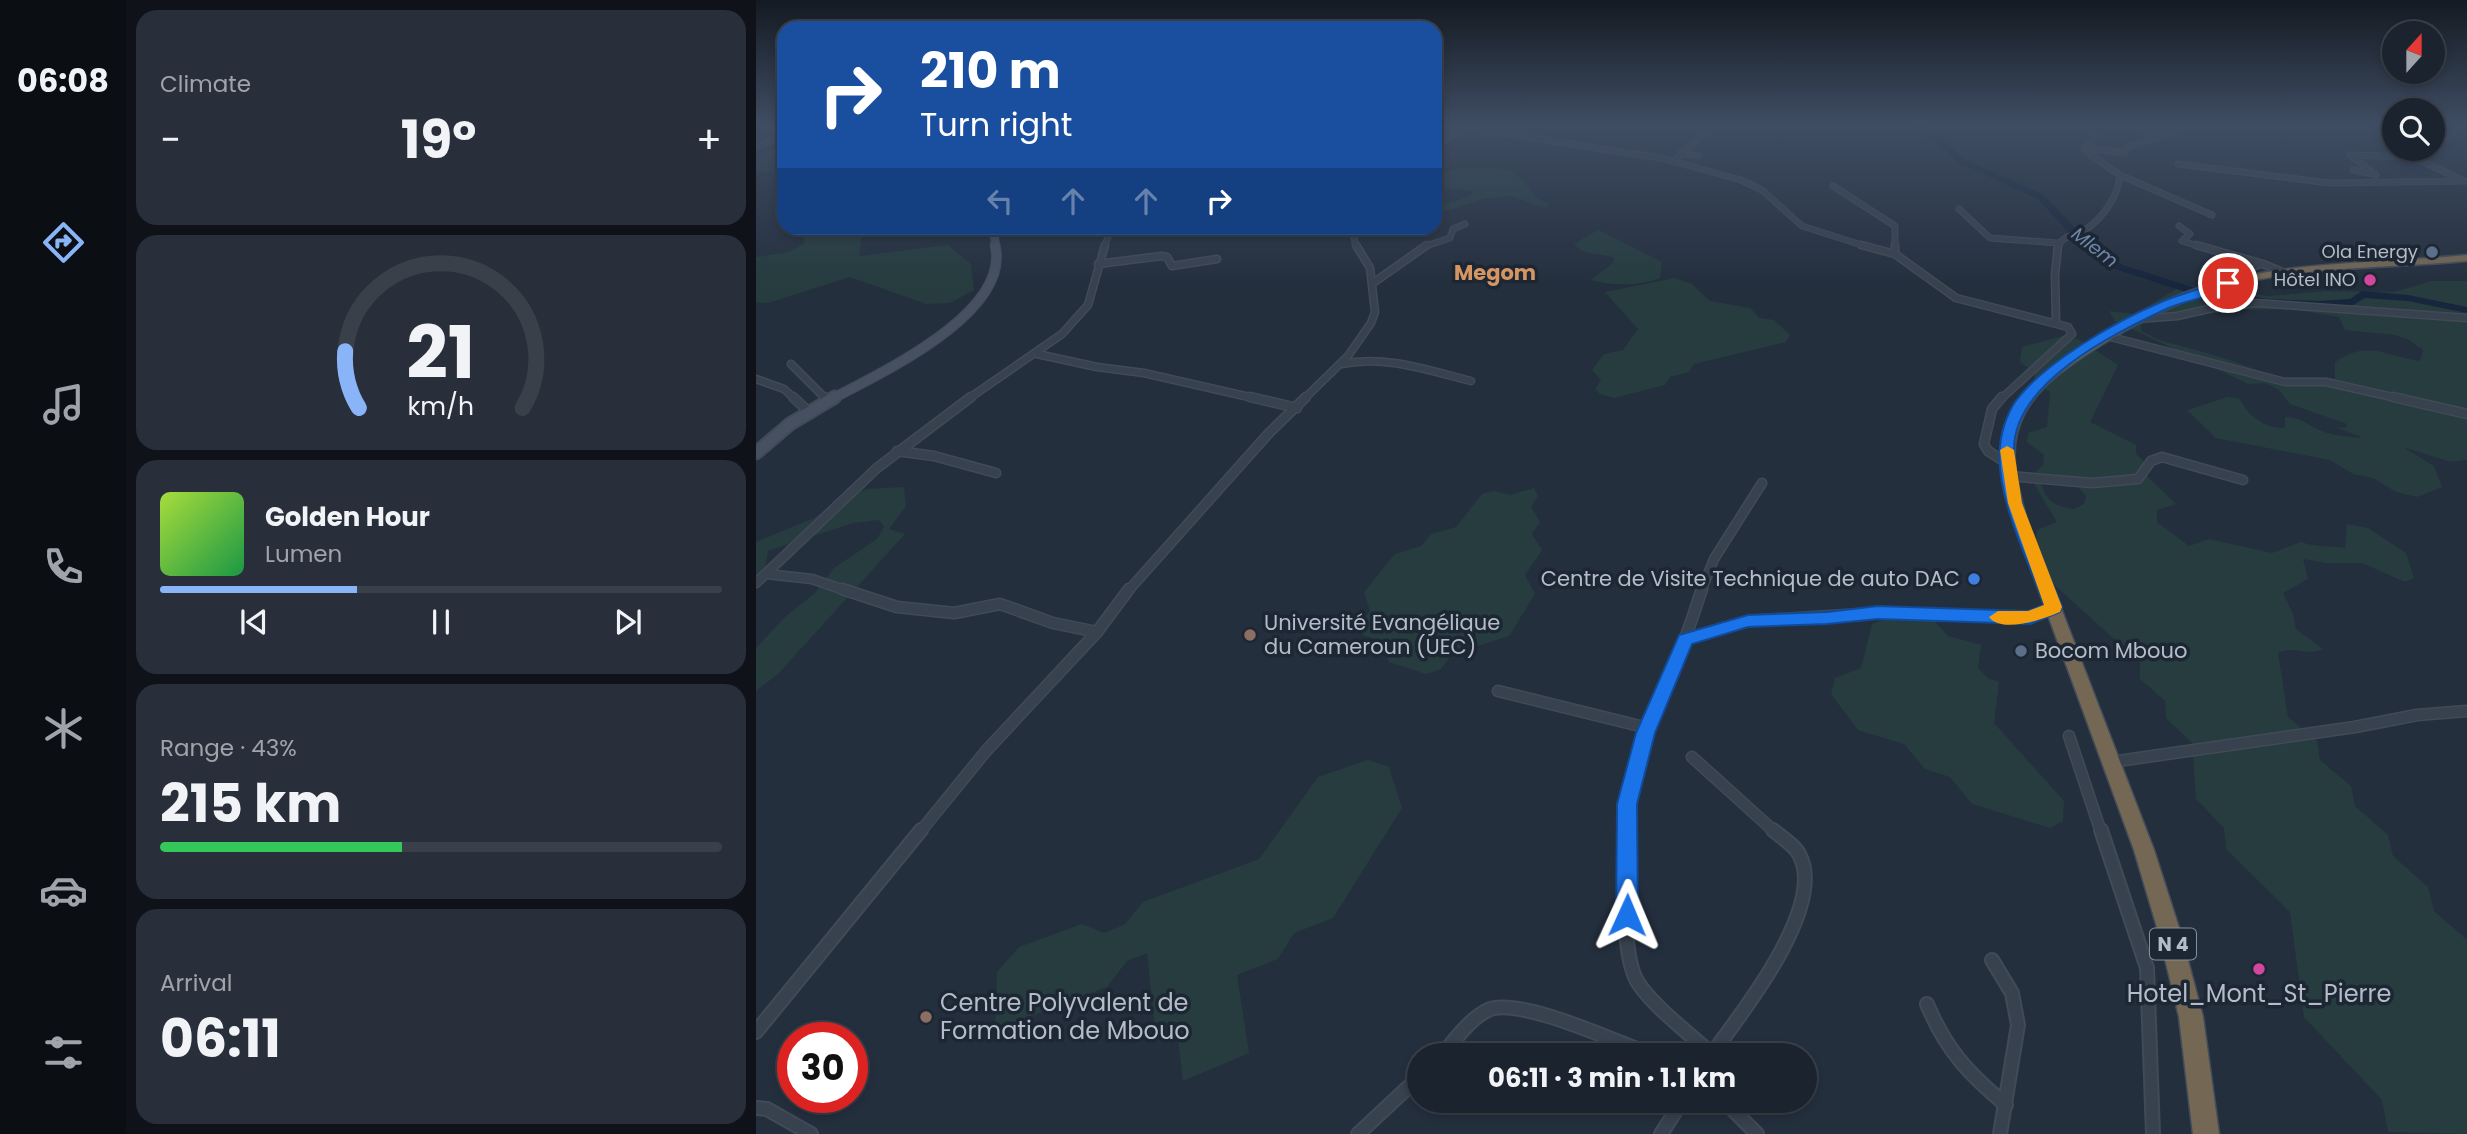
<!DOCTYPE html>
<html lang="en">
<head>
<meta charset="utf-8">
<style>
	:root { --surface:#1b232e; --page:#282f3a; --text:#f1f3f6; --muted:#a0a4aa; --line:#39404a; --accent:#8ab4f8 }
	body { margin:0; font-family:Poppins,sans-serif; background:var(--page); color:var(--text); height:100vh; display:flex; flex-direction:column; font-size:26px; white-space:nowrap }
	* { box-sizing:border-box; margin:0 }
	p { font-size:23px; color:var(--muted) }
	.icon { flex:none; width:38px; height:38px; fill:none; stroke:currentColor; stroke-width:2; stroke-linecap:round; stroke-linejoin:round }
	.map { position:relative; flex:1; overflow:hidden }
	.sheet { display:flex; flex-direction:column; gap:10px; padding:10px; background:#0f1319; width:630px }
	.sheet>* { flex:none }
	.hud { position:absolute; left:21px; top:21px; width:665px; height:214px; border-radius:21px; box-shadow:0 4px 10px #0003,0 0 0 2px var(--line); background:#1a4fa0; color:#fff; overflow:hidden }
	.needle { width:46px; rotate:21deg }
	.controls { position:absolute; left:1626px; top:21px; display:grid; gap:14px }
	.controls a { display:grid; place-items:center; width:63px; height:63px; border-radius:50%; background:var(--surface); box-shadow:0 4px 10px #0003,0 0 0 2px var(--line); font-size:35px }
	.speed { position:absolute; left:21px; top:1022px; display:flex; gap:14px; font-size:35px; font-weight:700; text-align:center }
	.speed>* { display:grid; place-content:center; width:91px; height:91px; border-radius:50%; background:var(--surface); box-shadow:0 4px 10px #0003,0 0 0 2px var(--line); line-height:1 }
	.speed .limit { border:10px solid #d22; background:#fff; color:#111 }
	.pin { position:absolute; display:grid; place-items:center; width:60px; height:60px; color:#fff; margin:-30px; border:4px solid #fff; border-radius:50%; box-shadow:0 2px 7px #0007 }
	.me { position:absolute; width:77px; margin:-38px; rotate:1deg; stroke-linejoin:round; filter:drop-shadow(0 0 5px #0008) }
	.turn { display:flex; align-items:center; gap:24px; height:147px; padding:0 28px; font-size:32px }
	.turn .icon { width:91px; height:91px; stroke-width:2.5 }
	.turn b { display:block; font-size:49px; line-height:60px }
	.lanes { display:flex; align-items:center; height:66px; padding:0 28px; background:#0003; justify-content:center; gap:35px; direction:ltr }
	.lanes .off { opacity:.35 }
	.big { font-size:52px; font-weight:700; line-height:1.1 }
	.sheet .tile { flex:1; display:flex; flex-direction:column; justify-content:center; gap:10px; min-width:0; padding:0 24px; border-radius:21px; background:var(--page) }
	.sheet .dial { align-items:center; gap:0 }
	.dial svg { height:182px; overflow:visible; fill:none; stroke:var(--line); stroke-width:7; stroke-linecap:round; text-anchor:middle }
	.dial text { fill:var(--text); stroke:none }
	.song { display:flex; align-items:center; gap:21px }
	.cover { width:84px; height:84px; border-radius:10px; background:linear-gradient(135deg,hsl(80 70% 55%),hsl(140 70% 35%)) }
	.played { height:7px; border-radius:4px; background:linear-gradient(90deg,var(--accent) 35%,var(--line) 35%) }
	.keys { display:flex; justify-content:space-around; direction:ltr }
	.heat { display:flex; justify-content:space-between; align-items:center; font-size:38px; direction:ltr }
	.charge { height:10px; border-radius:5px; background:linear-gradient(90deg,#34c759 43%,var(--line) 0) }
	.trip { position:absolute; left:651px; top:1043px; width:410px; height:70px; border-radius:35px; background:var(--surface); box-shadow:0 4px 10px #0003,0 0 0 2px var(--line); font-weight:700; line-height:70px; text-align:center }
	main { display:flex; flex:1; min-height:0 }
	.menu { display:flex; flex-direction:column; width:126px; justify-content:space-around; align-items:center; background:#0b0e12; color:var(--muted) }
	.menu .icon { width:49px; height:49px }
	.menu .on { color:var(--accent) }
	.menu b { font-size:32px; color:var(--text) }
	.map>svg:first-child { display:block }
	.green { fill:#263c3f; fill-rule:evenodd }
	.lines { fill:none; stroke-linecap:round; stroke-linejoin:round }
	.river { fill:#17263c; fill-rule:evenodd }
	.street-far4-casing { stroke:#414a57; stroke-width:7 }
	.street-far3-casing { stroke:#414a57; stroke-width:9 }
	.street-far2-casing { stroke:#414a57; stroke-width:11 }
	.street-far1-casing { stroke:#414a57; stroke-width:13 }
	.street-casing { stroke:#414a57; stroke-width:16 }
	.secondary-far2-casing { stroke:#414a57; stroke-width:9 }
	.secondary-far1-casing { stroke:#414a57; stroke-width:11 }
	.secondary-casing { stroke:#414a57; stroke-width:15 }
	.highway-casing { stroke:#434c59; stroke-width:3 }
	.street-far4 { stroke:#38414e; stroke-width:5 }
	.street-far3 { stroke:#38414e; stroke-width:6 }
	.street-far2 { stroke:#38414e; stroke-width:8 }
	.street-far1 { stroke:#38414e; stroke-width:10 }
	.street { stroke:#38414e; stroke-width:12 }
	.secondary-far2 { stroke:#465061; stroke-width:7 }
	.secondary-far1 { stroke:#465061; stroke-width:9 }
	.secondary { stroke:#465061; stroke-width:11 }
	.highway { fill:#746855; fill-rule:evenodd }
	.route { fill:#1a73e8; stroke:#114b97; stroke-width:2 }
	.slow { fill:#f59e0b }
	.service-dot { fill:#5c6f8a; stroke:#1d2633; stroke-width:2.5 }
	.hotel-dot { fill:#d1479c; stroke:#1d2633; stroke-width:2.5 }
	.shop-dot { fill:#3f7fe0; stroke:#1d2633; stroke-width:2.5 }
	.education-dot { fill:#8d6e63; stroke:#1d2633; stroke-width:2.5 }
	.labels { text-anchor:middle; stroke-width:7; stroke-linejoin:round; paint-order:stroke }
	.far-poi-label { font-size:18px; fill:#b4bcc9; stroke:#1d2633; text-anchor:end }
	.far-water-label { font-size:19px; font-style:italic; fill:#6d86a8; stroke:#1d2633 }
	.shield { fill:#1d2633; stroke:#878f9c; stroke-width:2 }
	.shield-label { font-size:19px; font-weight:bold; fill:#b4bcc9 }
	.far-quarter-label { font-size:21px; font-weight:bold; fill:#d59563; stroke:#1d2633 }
	.poi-label { font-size:21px; fill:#b4bcc9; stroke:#1d2633; text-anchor:start }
	.near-poi-label { font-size:24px; fill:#b4bcc9; stroke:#1d2633 }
</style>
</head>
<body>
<main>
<nav class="menu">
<b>06:08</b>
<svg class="icon on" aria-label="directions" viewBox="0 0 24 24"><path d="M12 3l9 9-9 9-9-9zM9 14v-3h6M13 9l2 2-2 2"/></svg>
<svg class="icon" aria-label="music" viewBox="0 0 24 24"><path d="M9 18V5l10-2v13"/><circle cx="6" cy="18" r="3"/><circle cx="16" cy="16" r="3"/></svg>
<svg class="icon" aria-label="phone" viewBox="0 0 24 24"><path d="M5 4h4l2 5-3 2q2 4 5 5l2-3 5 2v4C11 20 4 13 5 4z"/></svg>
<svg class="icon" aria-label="climate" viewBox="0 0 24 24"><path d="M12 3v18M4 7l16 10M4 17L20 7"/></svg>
<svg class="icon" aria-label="car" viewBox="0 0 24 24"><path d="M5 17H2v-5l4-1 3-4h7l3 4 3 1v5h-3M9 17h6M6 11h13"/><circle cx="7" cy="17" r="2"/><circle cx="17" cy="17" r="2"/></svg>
<svg class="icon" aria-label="filters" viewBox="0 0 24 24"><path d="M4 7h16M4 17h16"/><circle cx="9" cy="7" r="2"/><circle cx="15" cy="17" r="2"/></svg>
</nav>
<section class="sheet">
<div class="tile"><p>Climate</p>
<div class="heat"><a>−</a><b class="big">19°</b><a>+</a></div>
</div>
<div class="tile dial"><svg viewBox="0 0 100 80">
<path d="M14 69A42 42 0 1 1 86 69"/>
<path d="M14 69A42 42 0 0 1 8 44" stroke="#8ab4f8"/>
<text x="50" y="56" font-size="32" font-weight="700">21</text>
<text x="50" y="72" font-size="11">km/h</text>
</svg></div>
<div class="tile">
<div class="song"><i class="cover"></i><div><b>Golden Hour</b><p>Lumen</p></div></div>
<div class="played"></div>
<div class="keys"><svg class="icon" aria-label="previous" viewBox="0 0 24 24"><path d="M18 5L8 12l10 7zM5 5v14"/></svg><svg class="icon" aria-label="pause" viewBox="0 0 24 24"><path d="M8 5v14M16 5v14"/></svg><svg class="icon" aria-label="next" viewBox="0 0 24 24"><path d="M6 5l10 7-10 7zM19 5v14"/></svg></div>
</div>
<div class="tile"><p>Range · 43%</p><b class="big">215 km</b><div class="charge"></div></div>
<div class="tile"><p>Arrival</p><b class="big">06:11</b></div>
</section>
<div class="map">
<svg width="1711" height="1134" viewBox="0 0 1711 1134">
	<rect width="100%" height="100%" fill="#242f3e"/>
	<g class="green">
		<polygon points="21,149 28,151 28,169 0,173 0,157 10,151"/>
		<path d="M707,168c12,1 40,-1 49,4 17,9 18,27 38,31l-5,5 -35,-12 -27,3 -32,11h-16v-7h15l22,-8 1,-4 -38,-3v-13z"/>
		<polygon points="44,228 111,228 106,231 103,256 192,245 215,264 218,290 194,303 170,304 94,277 12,303 0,302 0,257 32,252 49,243"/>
		<path d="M842,230l64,32 -2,16c-21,8 -48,8 -70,2l23,-17 1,-5c-13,-5 -32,-2 -40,-14z"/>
		<polygon points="919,278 936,284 954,301 994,308 1004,318 1018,320 1034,335 1030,342 938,364 933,372 914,377 909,385 858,398 844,394 839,389 845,380 836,370 848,354 867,350 882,329 849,292"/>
		<path d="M1676,281h35v179l-16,2 -48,-15 31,19 8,21 -25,10 -21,-5 -23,-14 -20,-4 -23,-14 -114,-22 -29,-28 41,-13 12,2c8,17 26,30 45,29v-11c16,0 23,9 37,14 12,5 29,6 41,7l-27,-11 9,1 2,-4 -57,-20 -12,-15 -13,-6 -17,1 -133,-63 -6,-10 26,3 48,-29 85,11 57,-5 69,1zM1536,309l47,8 6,13 50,5 12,4 16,11 -3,11c-36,-5 -51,-22 -85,1v18c-26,14 -84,-14 -112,-22 -21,-7 -43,-12 -64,-18l-18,-9v-6l6,-4 94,-11z"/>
		<path d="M1307,336l15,3 40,26 -28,57 46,23v9l12,11v12l28,27 -19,6v12l32,24 20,-7 63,14 29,-11c12,5 30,4 44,6l2,-24 21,4 38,25 8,25 -9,4 -43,-19h-35l-24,-4 5,20 -25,14 10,21 3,15 27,20c-18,8 -28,-4 -45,4l10,64 29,24 3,19 31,26 4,20 33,29 5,21 35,31 6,24 33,29v194l-79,-2 -6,-32 -78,-83 -14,-105 -64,-63 -2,-21 -28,-29 -4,-56 -26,-25 -1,-17 -25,-22v-16l-106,-97 3,-36 20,-8 -27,-45 13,-12 1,-10 -17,-13 1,-9 19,-6 3,-35 -16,-11 1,-8 -15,-11 2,-15zM1289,475l30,8 11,13 -2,8 -10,5c-21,-2 -31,-11 -34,-32z"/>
		<polygon points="148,487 150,506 133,529 149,534 22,674 0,691 0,648 29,617 59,593 78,568 121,539 128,527 123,520 97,523 12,551 7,581 0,590 0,542 58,518 90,496 112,489"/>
		<polygon points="778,488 782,496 775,507 784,522 776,534 786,550 769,575 779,594 753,636 696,654 685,669 670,674 633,662 625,641 607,635 603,625 614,611 608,592 639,554 665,546 675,534 700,527 726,494 738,491 754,495"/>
		<polygon points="1153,611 1174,616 1192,636 1225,645 1222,668 1232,678 1243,682 1238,723 1308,801 1307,821 1294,828 1216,804 1194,777 1169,769 1148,744 1102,730 1075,694 1079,678 1105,668 1116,624"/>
		<polygon points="612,760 633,767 646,808 577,918 538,933 522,959 481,975 493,1053 427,1081 422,1039 399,1028 391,953 371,961 351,987 239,1030 241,972 263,947 326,924 348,933 368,925 387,902 503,859 562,777"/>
	</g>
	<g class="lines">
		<path class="river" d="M1154,125c18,-1 41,19 52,33l82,37 38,40 41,30 72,23 74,11 50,2 31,-2 12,-8 46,4 59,12v6l-59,-12 -43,-3 -12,7 -34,2 -50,-2 -80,-12 -74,-24 -41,-30 -36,-40 -82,-37 -9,-11z"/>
		<defs>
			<g id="street-far4">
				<polyline points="1373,125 1400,137"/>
				<polyline points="679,127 744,133 905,158 985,180 1006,190 1046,226 1112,247"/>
				<polyline points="1692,140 1700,128 1698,125"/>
				<polyline points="679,146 708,129"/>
				<polyline points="0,147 28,135"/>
				<polyline points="1329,148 1368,153 1372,147 1439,125"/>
				<polyline points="925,153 942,156"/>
				<polyline points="918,161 942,138 962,125"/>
				<polyline points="1422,164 1574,183 1711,181"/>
				<polyline points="1597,170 1616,174"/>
				<polyline points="1364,175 1456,215"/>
				<polyline points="1620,175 1594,155 1657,157 1704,179"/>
				<polyline points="1077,186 1139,226 1139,247"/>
				<polyline points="1203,209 1234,238 1302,243"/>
				<polyline points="1423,226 1434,234 1426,241 1446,247"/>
				<polyline points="596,228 600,247"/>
				<polyline points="348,247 356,228"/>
				<polyline points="667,247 694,238 697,229 709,224"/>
				<path d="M1302,247c4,-12 17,-11 27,-17 18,-12 33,-33 35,-55l-32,-22 -3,-5 11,-13 -17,-10"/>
			</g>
			<g id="street-far3">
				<polyline points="1105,245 1139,254 1200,298 1312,327 1316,334 1245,399"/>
				<polyline points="1139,245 1139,254"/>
				<polyline points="1440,245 1507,264 1531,274"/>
				<polyline points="342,264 405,256 411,257 416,266 461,259"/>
				<polyline points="1475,271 1502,265"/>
				<polyline points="617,283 671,245"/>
				<polyline points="1382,319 1421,316 1457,308 1501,303 1711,318"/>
				<polyline points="1300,323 1299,275 1302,245"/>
				<polyline points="1351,336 1529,382 1570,382 1645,399"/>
				<polyline points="281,354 341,367 388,373 502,399"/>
				<polyline points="35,364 70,399"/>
				<path d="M585,364c45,-9 86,6 130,17"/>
				<polyline points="0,379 28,389 39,399"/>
				<polyline points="212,399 306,334 332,305 349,245"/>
				<polyline points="548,399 592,356 615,323 619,312 614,268 600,245"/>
			</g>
			<g id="street-far2">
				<polyline points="37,397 53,412"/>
				<polyline points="68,397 72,401"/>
				<polyline points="494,397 541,408"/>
				<polyline points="1246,397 1236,409 1228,444 1232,451 1251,463"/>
				<polyline points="1637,397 1711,414"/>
				<polyline points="141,451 178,456 240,473"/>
				<polyline points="1253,476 1336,483 1382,479 1395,461 1406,457 1487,480"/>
				<polyline points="10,574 56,579 91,591"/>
				<polyline points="0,583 121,468 215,397"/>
				<polyline points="372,591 513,433 550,397"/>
				<polyline points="945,591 958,559 1006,483"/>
			</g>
			<g id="street-far1">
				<polyline points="86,589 141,607 198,613 244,604 297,623 341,632"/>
				<polyline points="929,639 992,621 1122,613 1274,618 1298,607"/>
				<polyline points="742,691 892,728"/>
				<polyline points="1313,736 1345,832"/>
				<polyline points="936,757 1019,832"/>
				<polyline points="1355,762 1599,727 1661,715 1711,711"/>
				<polyline points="164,832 230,751 341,632 373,589"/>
				<path d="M871,832c0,-68 33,-129 57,-192 7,-16 12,-34 18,-51"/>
			</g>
			<g id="street">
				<path d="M871,830c0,38 -7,113 8,147 10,23 57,59 77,77"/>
				<polyline points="1345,830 1391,968 1397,1134"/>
				<polyline points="1236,960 1256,993 1262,1025 1244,1134"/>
				<path d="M1171,1004c19,46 42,70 79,101"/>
				<polyline points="0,1032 165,830"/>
				<path d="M685,1055c14,-14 28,-36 47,-45 31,-14 130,33 164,45"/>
				<path d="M955,1055c30,-41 115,-147 89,-199 -4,-10 -19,-19 -27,-26"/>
				<polyline points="968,1101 1001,1134"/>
				<polyline points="0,1108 11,1109 55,1134"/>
				<polyline points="602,1134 663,1077"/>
				<polyline points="905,1134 926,1101"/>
			</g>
			<polyline id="secondary-far2" points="237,228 240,247"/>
			<path id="secondary-far1" d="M76,399c48,-26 180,-86 163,-154"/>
			<polyline id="secondary" points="0,453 34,424 79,397"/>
			<path id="highway" d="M1711,255v6c-83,8 -173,4 -254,30 -43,14 -85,36 -123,61 -32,21 -63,43 -73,81 -7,28 2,57 9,84l128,333 27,84 22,83 16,117h-26l-14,-117 -20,-83 -25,-84 -122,-333c-7,-26 -14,-52 -10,-79 6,-40 42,-66 73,-87 42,-26 86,-52 133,-66 84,-24 173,-22 259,-30z"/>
		</defs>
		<use href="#street-far4" class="street-far4-casing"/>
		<use href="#street-far3" class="street-far3-casing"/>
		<use href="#street-far2" class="street-far2-casing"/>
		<use href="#street-far1" class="street-far1-casing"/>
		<use href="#street" class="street-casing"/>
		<use href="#secondary-far2" class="secondary-far2-casing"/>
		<use href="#secondary-far1" class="secondary-far1-casing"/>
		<use href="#secondary" class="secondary-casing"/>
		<use href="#highway" class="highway-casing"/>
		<use href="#street-far4" class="street-far4"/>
		<use href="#street-far3" class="street-far3"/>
		<use href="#street-far2" class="street-far2"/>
		<use href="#street-far1" class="street-far1"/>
		<use href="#street" class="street"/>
		<use href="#secondary-far2" class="secondary-far2"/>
		<use href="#secondary-far1" class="secondary-far1"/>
		<use href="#secondary" class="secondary"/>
		<use href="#highway" class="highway"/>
	</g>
	<linearGradient id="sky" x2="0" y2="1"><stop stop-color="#141a22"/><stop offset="0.44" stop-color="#3f4d63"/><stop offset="1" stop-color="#3f4d63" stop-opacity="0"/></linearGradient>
	<rect width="1711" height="284" fill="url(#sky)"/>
	<path class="route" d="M1468,281l10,2c-18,15 -49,16 -70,27 -52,25 -150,73 -150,139 -1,54 29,109 48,158l-2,5 -30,12 -152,-5 -51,5 -79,3 -56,17 -37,89 -18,71 1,111 -3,8 -8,3 -7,-3 -4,-8 1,-111 19,-71 43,-98 69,-20 79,-3 51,-6 150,5 16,-6c-16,-46 -49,-109 -44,-158 1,-15 7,-33 15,-45 27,-38 101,-81 144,-99 21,-9 44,-15 65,-22z"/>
	<path class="slow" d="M1251,446l7,4 8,53 40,104 -2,5c-16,7 -58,22 -71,5l9,-6h30l16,-6 -36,-102 -8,-53z"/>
	<g class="service-dot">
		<circle cx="1676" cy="252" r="7"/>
		<circle cx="1265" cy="651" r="7"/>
	</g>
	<g class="hotel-dot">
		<circle cx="1614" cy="280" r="7"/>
		<circle cx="1503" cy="969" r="7"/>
	</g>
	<circle class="shop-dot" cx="1218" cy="579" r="7"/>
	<g class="education-dot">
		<circle cx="494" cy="635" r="7"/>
		<circle cx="170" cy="1017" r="7"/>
	</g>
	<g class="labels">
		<g class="far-poi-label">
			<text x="1662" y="258">Ola Energy</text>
			<text x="1600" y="286">Hôtel INO</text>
		</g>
		<g class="far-water-label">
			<text transform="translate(1339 247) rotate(38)" y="7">Mlem</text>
		</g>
		<rect class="shield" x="1394" y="928.5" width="46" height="31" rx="5"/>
		<g class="shield-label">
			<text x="1417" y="951">N 4</text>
		</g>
		<g class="far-quarter-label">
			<text x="739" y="280">Megom</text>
		</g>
		<g class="poi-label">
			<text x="1204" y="586" text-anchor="end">Centre de Visite Technique de auto DAC</text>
			<text x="508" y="630">Université Evangélique<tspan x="508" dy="24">du Cameroun (UEC)</tspan></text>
			<text x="1279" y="658">Bocom Mbouo</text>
		</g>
		<g class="near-poi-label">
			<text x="1503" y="1002">Hotel_Mont_St_Pierre</text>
			<text x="184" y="1011" text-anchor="start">Centre Polyvalent de<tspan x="184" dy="28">Formation de Mbouo</tspan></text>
		</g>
	</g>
</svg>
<div class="controls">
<a><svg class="needle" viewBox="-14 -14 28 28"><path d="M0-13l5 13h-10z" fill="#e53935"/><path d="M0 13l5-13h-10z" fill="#a0a4aa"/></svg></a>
<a><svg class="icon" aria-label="search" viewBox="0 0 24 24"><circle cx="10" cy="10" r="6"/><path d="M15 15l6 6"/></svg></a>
</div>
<div class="speed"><div class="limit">30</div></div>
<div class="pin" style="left:1472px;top:283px;background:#d93025"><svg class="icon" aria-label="arrive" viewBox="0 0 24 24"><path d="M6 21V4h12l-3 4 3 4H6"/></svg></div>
<svg class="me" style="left:871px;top:915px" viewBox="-20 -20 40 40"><path d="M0-17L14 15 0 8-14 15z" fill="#1a73e8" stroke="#fff" stroke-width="4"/></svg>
<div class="trip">06:11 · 3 min · 1.1 km</div>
<div class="hud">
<div class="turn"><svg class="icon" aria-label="right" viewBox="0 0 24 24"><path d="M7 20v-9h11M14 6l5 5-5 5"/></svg><div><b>210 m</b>Turn right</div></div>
<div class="lanes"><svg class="icon off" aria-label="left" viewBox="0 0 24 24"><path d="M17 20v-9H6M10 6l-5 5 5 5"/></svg><svg class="icon off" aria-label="ahead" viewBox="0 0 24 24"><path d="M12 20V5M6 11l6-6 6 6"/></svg><svg class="icon off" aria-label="ahead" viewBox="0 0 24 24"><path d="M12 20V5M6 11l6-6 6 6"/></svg><svg class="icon" aria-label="right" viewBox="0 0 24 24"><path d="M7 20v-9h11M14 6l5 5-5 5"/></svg></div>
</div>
</div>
</main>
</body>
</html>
